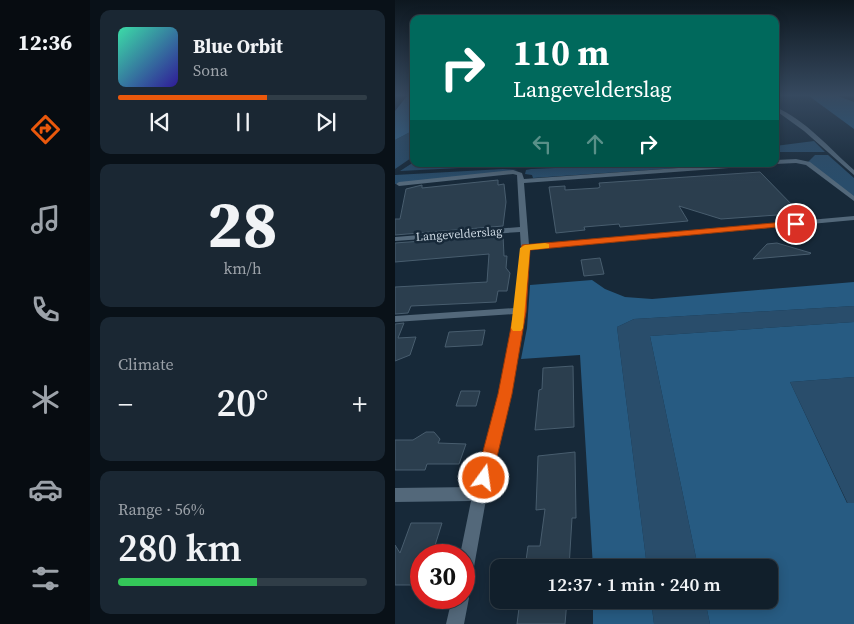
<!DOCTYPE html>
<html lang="en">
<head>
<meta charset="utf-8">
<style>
	:root { --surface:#111f2b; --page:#1a2733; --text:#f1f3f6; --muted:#9ca2a9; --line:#303d47; --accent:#ea580c }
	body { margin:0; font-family:"Source Serif 4",serif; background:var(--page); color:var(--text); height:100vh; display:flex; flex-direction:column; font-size:19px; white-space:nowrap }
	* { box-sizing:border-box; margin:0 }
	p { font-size:16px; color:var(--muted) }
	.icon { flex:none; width:28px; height:28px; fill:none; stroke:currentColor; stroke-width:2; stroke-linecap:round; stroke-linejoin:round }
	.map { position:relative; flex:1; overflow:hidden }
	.drawer { display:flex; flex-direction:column; gap:10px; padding:10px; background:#091118; width:305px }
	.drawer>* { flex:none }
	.guide { position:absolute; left:15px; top:15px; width:369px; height:152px; border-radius:10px; box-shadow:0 2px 12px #0003,0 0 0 1px var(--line); background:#00695c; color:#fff; overflow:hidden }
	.speed { position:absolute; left:15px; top:544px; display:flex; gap:10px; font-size:25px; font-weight:700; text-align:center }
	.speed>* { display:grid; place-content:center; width:65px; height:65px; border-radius:50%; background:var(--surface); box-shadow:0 2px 12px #0003,0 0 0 1px var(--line); line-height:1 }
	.speed .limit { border:8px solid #d22; background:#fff; color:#111 }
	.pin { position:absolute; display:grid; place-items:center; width:42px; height:42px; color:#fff; margin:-21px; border:2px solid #fff; border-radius:50%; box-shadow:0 1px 5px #0007 }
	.me { position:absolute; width:55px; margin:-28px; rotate:14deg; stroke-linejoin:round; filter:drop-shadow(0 0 4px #0008) }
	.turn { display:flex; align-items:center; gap:18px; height:105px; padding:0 20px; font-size:22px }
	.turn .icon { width:65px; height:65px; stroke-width:2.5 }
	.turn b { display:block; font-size:35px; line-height:42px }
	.lanes { display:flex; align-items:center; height:48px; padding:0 20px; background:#0003; justify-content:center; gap:25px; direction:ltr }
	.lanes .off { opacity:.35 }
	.big { font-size:38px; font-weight:600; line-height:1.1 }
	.drawer .tile { flex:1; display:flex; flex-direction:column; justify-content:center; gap:8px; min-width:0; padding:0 18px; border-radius:10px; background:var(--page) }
	.drawer .dial { align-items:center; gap:0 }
	.dial b { font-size:65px; line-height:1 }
	.song { display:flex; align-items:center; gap:15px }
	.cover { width:60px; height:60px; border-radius:8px; background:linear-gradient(135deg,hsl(160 70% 55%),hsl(250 70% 35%)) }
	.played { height:5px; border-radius:2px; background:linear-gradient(90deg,var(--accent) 60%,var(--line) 60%) }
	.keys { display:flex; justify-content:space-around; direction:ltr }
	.heat { display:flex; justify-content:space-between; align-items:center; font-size:28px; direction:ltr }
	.charge { height:8px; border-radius:4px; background:linear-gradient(90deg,#34c759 56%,var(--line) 0) }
	.trip { position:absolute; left:95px; top:559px; width:288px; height:50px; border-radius:10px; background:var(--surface); box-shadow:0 2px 12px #0003,0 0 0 1px var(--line); font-weight:600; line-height:50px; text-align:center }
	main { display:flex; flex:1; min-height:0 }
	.menu { display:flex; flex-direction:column; width:90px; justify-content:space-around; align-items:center; background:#070c11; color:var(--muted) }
	.menu .icon { width:35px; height:35px }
	.menu .current { color:var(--accent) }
	.menu b { font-size:22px; color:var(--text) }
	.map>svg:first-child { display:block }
	.green { fill:#294d6b }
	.forest { fill:#275b82 }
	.water { fill:#34678f }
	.building { fill:#2b3e4e; stroke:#485d6e }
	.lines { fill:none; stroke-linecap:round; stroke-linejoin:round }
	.minor { fill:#53687a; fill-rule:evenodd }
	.route { fill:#ea580c; stroke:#983908 }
	.slow { fill:#f59e0b }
	.labels { text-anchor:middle; stroke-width:5; stroke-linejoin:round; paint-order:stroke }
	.far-street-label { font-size:12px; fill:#cbd7e1; stroke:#172939 }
</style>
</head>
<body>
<main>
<nav class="menu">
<b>12:36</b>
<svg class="icon current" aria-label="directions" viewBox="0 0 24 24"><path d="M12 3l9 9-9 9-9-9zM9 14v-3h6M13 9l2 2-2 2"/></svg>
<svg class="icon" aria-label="music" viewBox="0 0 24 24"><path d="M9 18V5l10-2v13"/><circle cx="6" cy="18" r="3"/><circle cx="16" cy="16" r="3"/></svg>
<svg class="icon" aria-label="phone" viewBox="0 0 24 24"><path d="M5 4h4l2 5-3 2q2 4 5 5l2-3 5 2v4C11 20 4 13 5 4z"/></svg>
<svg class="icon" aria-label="climate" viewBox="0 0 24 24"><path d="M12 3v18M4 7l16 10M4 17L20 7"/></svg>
<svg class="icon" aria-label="car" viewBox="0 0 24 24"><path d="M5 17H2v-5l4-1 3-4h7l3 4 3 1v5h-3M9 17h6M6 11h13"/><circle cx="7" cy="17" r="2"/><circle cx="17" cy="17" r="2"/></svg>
<svg class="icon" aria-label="filters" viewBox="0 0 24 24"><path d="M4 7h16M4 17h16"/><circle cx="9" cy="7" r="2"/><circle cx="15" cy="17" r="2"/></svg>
</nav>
<section class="drawer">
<div class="tile">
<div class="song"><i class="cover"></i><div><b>Blue Orbit</b><p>Sona</p></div></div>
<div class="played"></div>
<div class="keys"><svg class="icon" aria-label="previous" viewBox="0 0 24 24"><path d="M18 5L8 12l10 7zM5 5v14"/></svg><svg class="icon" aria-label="pause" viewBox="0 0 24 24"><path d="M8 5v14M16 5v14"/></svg><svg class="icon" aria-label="next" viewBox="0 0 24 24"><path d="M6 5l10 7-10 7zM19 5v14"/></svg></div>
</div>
<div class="tile dial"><b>28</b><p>km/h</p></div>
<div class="tile"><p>Climate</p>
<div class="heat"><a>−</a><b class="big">20°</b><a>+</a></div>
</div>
<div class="tile"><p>Range · 56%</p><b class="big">280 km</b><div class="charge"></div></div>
</section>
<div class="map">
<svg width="459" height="624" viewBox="0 0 459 624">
	<rect width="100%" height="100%" fill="#172939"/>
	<g class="green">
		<polygon points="19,130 19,156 0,169 0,140"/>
		<polygon points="419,141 430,152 380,152 380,146"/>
		<polygon points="420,155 433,155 459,178 459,198 413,162"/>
		<polygon points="19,162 19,164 148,164 5,171"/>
		<polygon points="255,164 341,164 138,178 137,175 130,174 131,170 136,169"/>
		<polygon points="108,169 123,170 0,184 0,175"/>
		<polygon points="459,306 459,322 255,336 303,567 252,567 222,327 239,319"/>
		<polygon points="459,377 459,503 453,504 395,382"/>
		<polygon points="256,600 310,600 315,624 259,624"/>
	</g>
	<g class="forest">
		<polygon points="391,96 443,96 459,102 459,129 414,96"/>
		<polygon points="197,280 210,289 230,297 257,299 459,282 459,306 239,319 222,327 252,567 198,567 185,355 126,359 132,328 135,285"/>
		<polygon points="459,322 459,377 395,382 452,503 459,503 459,624 315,624 310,600 374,600 374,568 303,567 255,336"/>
		<polygon points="198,600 256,600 259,624 198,624"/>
	</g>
	<polygon class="water" points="12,96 19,96 19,130 0,140 0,111"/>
	<g class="building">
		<polygon points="365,172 402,210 393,211 396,214 326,219 284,206 293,221 225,227 224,224 189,227 190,230 161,233 154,187 170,186 170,190 203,188 205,187 204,183"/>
		<polygon points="103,180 103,185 109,184 111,202 108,226 0,235 0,219 5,219 11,189 27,185 27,188"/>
		<polygon points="108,235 109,256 112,256 111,268 115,273 112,291 103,291 101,302 16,306 13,313 0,314 0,287 92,282 94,254 0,262 0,243"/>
		<polygon points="382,243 416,253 415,254 358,259 372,244"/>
		<polygon points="205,258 209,274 189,276 186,260"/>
		<polygon points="9,323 3,338 21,337 15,355 0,361 0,324"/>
		<polygon points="90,330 87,345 50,347 54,332"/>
		<polygon points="178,366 179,427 140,430 144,390 147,389 148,368"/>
		<polygon points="66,391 85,391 81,406 61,406"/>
		<polygon points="31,432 39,432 45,439 43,443 71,444 64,464 32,464 30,470 0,470 0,440 18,440"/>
		<polygon points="180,452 181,518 177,518 174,568 130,568 133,546 145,546 150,509 141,510 143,456"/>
		<polygon points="16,523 47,523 37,555 26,555 26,585 0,585 0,545 5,553"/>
		<polygon points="125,600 172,600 170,624 122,624"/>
	</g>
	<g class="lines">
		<g class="minor">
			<path d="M380,107c31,13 54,41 79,63v5l-50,-44 -29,-21z"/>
			<polygon points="401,159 415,162 459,196 459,201 411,165 401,163 380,164 380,160"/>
			<polygon points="339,164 364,164 361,166 129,183 134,245 459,216 459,220 134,250 130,311 116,394 92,494 77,578 75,584 69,586 69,555 65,555 76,501 0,502 0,488 79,487 104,394 119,314 0,322 0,316 120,308 126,248 125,232 0,241 0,237 125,227 122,175 118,174 4,186 1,184 4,182 118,170 127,173 129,179"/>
			<polygon points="69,591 71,592 74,598 69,624 51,624 57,598 69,598"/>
		</g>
	</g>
	<linearGradient id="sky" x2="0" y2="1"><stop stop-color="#0d171f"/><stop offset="0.52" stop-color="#36495f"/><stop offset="1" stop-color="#36495f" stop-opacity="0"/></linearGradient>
	<rect width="459" height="183" fill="url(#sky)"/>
	<polygon class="route" points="401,221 404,222 404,225 135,250 131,312 117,394 97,478 95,483 89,485 84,483 81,478 103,394 119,312 127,245"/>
	<polygon class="slow" points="150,243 154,244 154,248 135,250 128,328 126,331 118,331 116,328 125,248 130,245"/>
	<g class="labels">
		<g class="far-street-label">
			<text transform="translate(64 234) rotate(-4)" y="4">Langevelderslag</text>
		</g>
	</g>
</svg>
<div class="speed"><div class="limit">30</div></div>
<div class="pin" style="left:401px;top:224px;background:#d93025"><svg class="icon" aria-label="arrive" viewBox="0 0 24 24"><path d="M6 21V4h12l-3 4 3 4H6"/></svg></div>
<svg class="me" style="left:89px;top:478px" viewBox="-20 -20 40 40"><circle r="17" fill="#ea580c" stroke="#fff" stroke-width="3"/><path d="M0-11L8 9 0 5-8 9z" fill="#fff"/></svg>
<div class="trip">12:37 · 1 min · 240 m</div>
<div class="guide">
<div class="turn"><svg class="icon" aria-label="right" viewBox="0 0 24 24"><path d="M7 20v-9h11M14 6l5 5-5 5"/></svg><div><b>110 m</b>Langevelderslag</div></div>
<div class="lanes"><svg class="icon off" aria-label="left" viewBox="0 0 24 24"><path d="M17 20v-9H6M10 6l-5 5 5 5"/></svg><svg class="icon off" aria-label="ahead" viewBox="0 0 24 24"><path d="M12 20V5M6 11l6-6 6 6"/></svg><svg class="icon" aria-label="right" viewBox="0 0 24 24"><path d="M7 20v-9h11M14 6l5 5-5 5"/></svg></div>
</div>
</div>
</main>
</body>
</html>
